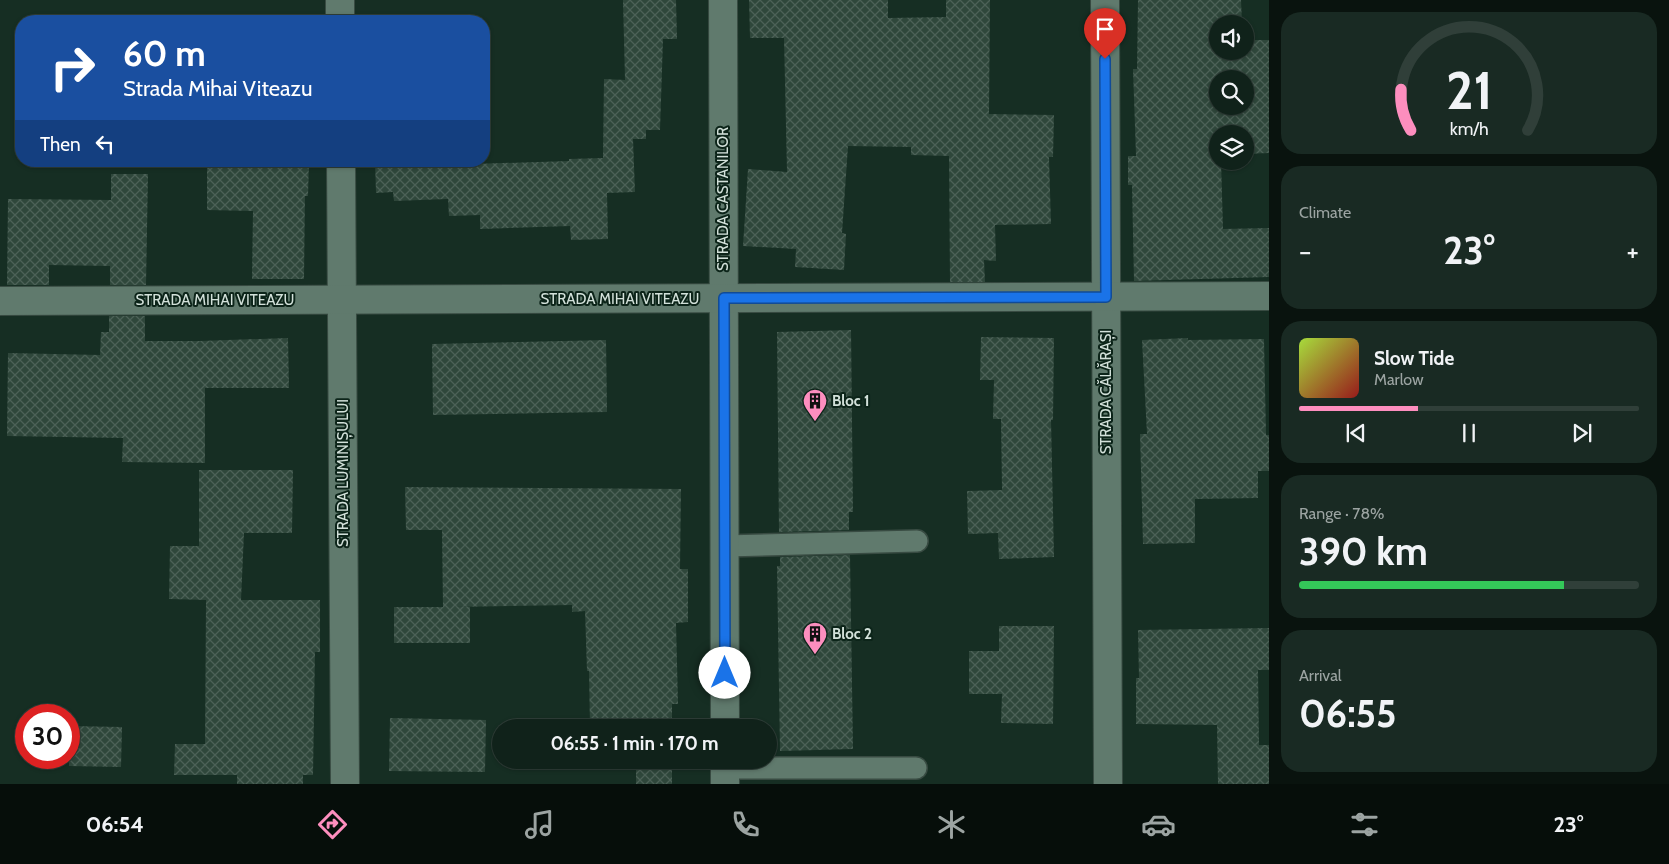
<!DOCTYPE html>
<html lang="en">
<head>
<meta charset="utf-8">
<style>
	:root { --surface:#10221a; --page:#192a23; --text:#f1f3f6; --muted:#9ca4a2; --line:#303f39; --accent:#fd8ebe }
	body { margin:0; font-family:Cabin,sans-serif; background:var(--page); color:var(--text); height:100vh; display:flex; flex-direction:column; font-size:19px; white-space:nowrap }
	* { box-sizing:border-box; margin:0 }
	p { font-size:16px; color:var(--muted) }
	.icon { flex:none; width:28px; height:28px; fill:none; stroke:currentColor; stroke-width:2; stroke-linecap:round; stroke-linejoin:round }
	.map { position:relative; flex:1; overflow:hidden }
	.panel { display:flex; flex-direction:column; gap:12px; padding:12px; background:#09130e; width:400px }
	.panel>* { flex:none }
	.guide { position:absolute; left:15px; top:15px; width:475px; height:152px; border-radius:20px; box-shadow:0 1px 4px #0004,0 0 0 1px var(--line); background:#1a4fa0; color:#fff; overflow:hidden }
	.tools { position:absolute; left:1209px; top:15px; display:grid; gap:10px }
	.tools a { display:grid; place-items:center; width:45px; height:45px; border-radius:50%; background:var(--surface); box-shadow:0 1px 4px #0004,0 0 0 1px var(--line); font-size:25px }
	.speed { position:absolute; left:15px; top:704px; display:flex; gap:10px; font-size:25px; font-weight:700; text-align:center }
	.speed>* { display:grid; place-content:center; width:65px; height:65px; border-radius:50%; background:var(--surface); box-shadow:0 1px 4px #0004,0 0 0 1px var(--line); line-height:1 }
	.speed .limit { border:8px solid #d22; background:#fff; color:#111 }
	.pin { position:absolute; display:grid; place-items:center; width:42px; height:42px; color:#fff; margin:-51px -21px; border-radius:50% 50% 50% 0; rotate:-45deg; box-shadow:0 0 5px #0007 }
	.pin .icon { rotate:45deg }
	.me { position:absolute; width:55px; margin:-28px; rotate:0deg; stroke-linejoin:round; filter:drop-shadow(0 0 4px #0008) }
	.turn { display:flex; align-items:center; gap:18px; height:105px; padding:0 25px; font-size:22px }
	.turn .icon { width:65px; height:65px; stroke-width:2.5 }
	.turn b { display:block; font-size:35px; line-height:42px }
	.then { display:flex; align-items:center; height:48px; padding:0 25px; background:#0003; gap:10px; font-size:19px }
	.big { font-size:38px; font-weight:800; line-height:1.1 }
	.panel .tile { flex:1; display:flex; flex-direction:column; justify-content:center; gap:8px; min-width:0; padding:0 18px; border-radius:20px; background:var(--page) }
	.panel .dial { align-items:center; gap:0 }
	.dial svg { height:130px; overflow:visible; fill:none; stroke:var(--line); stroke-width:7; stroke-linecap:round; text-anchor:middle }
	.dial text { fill:var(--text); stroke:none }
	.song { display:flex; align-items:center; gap:15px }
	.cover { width:60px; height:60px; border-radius:8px; background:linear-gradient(135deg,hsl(80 70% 55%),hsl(0 70% 35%)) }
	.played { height:5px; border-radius:2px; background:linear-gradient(90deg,var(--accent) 35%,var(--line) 35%) }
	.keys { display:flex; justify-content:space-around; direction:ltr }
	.heat { display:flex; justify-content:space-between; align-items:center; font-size:28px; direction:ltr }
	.charge { height:8px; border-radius:4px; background:linear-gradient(90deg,#34c759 78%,var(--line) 0) }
	.trip { position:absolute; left:492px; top:719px; width:285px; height:50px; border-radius:25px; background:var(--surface); box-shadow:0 1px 4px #0004,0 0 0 1px var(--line); font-weight:800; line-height:50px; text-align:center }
	.tab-bar { display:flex; height:80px; justify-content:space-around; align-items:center; background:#060e0a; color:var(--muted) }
	.tab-bar .icon { width:35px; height:35px }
	.tab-bar .active { color:var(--accent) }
	.tab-bar b { font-size:22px; color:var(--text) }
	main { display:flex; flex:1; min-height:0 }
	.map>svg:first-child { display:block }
	.building { fill:url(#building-cross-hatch); fill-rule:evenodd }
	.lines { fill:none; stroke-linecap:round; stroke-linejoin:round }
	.service-casing { stroke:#384b42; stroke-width:24 }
	.minor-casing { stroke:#384b42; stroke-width:30 }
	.tertiary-casing { stroke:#384b42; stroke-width:30 }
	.service { stroke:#607a6d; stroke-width:21 }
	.minor { stroke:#607a6d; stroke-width:28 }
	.tertiary { stroke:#607a6d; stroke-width:28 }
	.route-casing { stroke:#114b97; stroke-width:12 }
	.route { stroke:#1a73e8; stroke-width:9 }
	.labels { text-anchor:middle; stroke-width:4; stroke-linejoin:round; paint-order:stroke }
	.street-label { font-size:15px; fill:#d3e1da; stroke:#0c2419 }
	.poi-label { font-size:15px; font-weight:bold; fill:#d3e1da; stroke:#0c2419; text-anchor:start }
</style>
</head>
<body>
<main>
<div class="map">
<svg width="1269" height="784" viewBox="0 0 1269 784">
	<defs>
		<pattern id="building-cross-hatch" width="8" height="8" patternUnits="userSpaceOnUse" patternTransform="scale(1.25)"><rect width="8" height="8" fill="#2f473b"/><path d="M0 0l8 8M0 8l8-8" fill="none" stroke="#4c6157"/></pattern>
	</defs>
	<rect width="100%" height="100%" fill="#162e23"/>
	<g class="building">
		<polygon points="623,0 676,0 677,39 663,39 660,130 646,130 646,139 633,139 635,192 607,193 608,239 571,240 570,226 480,229 480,215 449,216 448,199 394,201 393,192 376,193 375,161 473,161 473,164 569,161 569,159 603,158 604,79 625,80"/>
		<polygon points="749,0 888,0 888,18 946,17 946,0 990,0 989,114 1054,115 1053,157 1049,157 1051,224 995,225 996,261 984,260 985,282 950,282 949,156 911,155 911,147 848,146 842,233 846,234 844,270 795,267 796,249 743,246 748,169 787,172 784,38 750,38"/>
		<path d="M1138,0h103l1,24h-24v27h27v-11h24v113l-24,1v-20h-27v27h3l2,68 46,-1v49l-135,4 -2,-96h-4v-29h8l-3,-87h4zM1218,79h27v27h-27z"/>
		<polygon points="207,161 309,161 308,196 305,196 304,279 252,279 253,211 207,210"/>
		<polygon points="111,174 148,174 146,285 110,285 110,266 49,265 49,285 7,285 8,199 111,200"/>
		<polygon points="109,316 145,316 145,341 199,341 288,338 289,388 205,388 205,463 122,462 123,438 7,436 8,353 100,355 101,332 109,332"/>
		<polygon points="851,330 853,512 849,512 849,530 779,532 777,332"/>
		<polygon points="981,337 1054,338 1053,420 1051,420 1054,557 999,559 998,533 968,534 967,491 1002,490 1001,419 993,419 994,380 980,380"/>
		<polygon points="1188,338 1188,340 1264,339 1266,435 1269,435 1269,471 1258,471 1258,498 1195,499 1195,543 1143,544 1140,434 1147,434 1142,340"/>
		<polygon points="606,340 607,412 433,415 432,344"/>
		<polygon points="199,470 293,470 292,533 244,533 241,600 320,600 320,652 315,652 313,775 303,775 303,784 237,784 237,775 174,775 175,744 205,744 206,600 169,599 170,546 199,546"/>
		<polygon points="405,487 681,489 680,569 688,569 688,622 676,623 678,704 672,704 672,728 590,728 589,671 587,671 585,611 572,612 572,605 452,607 470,607 470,643 394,643 394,607 443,607 442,530 406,530"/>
		<polygon points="850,555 853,749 780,751 777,566 780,566 780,557"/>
		<polygon points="999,626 1054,626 1053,724 1001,723 1002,694 969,694 969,651 999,651"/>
		<polygon points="1269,628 1269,670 1258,670 1259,745 1269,745 1269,784 1218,784 1217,725 1136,724 1136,678 1139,678 1138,630"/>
		<polygon points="390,718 486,720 485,772 389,771"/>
		<polygon points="69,726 122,727 121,767 69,766"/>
		<polygon points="590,760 672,760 672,784 636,784 636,762 590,762"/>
	</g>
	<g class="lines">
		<defs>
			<g id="service">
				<polyline points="725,546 917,541"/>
				<polyline points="725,768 916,768"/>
			</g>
			<g id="minor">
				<polyline points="340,0 340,21"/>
				<polyline points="723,0 725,728"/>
				<polyline points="1105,0 1108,784"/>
				<polyline points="341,161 345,784"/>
				<polyline points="725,760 725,784"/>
			</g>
			<polyline id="tertiary" points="0,301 1269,296"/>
		</defs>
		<use href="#service" class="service-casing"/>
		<use href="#minor" class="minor-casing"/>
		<use href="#tertiary" class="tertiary-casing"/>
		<use href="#service" class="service"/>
		<use href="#minor" class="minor"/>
		<use href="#tertiary" class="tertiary"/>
	</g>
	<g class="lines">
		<defs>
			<polyline id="route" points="725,673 724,298 1106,297 1105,59"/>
		</defs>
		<use href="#route" class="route-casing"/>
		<use href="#route" class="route"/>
	</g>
	<defs>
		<symbol id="building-pin" viewBox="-11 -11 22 30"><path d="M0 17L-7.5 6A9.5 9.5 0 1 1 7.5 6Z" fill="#fd8ebe" stroke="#0c2419"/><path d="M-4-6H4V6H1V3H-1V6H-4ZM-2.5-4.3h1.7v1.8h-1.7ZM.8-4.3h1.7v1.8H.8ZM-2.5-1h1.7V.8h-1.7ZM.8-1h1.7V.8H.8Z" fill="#111"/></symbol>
	</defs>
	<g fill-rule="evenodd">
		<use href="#building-pin" x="801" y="387" width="28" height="38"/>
		<use href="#building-pin" x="801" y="620" width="28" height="38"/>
	</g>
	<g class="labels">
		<g class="street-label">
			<text transform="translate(723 199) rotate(-90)" y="5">STRADA CASTANILOR</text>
			<text x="620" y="304">STRADA MIHAI VITEAZU</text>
			<text x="215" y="305">STRADA MIHAI VITEAZU</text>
			<text transform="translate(1106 392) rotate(-90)" y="5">STRADA CĂLĂRAȘI</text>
			<text transform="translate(343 473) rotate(-90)" y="5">STRADA LUMINIȘULUI</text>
		</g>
		<g class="poi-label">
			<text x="832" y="406">Bloc 1</text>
			<text x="832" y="639">Bloc 2</text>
		</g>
	</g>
</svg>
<div class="tools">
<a><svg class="icon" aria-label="sound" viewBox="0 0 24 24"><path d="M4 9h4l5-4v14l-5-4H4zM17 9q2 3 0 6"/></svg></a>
<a><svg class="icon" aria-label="search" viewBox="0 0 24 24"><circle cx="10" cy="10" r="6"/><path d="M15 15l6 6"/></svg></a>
<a><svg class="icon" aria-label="layers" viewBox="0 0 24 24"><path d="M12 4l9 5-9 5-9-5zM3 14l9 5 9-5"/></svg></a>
</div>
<div class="speed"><div class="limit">30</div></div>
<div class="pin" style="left:1105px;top:59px;background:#d93025"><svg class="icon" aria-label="arrive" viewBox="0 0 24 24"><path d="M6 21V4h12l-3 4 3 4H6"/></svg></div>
<svg class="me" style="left:725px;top:673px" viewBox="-20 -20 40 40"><circle r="19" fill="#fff"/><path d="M0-13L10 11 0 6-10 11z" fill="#1a73e8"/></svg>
<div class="trip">06:55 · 1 min · 170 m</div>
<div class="guide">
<div class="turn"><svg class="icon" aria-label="right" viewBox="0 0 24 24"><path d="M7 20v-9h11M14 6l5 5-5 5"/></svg><div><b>60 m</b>Strada Mihai Viteazu</div></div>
<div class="then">Then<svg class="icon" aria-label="left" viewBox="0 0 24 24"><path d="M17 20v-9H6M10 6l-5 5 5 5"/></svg></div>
</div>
</div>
<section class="panel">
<div class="tile dial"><svg viewBox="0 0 100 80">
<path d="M14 69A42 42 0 1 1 86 69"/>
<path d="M14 69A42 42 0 0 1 8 44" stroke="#fd8ebe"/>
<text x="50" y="56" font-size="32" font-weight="700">21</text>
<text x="50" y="72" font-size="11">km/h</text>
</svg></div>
<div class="tile"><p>Climate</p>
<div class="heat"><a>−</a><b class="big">23°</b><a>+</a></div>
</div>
<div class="tile">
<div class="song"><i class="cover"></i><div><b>Slow Tide</b><p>Marlow</p></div></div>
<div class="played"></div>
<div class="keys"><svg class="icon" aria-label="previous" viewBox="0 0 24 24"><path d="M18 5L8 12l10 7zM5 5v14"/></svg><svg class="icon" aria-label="pause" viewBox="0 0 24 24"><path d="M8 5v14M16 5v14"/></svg><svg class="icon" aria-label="next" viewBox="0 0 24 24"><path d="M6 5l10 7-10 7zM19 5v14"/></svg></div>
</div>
<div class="tile"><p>Range · 78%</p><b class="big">390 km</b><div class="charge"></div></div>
<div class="tile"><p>Arrival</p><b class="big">06:55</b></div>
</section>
</main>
<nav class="tab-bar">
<b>06:54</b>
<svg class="icon active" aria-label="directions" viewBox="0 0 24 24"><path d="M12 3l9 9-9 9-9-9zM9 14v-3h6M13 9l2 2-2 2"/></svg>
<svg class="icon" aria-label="music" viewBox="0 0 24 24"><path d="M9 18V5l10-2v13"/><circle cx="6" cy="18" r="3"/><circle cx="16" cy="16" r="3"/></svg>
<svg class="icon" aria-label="phone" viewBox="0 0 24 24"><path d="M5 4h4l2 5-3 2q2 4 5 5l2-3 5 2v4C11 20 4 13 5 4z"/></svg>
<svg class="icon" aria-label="climate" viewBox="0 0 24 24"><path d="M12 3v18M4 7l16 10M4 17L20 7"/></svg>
<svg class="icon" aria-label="car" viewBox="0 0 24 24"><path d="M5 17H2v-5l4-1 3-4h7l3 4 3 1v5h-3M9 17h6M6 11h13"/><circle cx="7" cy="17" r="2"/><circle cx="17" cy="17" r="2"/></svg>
<svg class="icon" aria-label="filters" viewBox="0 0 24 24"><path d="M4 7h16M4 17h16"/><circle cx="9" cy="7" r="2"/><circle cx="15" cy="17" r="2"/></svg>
<b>23°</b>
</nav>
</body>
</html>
